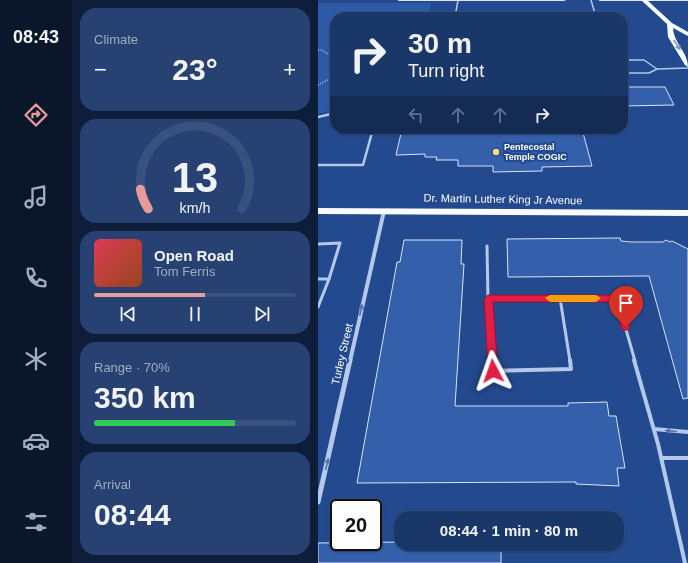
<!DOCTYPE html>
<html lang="en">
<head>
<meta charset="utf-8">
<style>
	:root { --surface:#1a376a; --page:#274272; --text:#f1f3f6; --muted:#9facc1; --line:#38517e; --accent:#e69b98 }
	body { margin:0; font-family:Helvetica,sans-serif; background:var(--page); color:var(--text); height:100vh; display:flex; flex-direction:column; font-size:15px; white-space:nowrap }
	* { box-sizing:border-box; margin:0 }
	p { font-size:13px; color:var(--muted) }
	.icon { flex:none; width:22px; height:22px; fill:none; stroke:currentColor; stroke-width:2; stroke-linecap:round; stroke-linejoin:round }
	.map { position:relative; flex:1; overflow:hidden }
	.sheet { display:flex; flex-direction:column; gap:8px; padding:8px; background:#0e1e3a; width:246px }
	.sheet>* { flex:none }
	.banner { position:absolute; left:12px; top:12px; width:298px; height:122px; border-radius:16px; box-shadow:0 1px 3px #0004,0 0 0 1px var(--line); background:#1a376a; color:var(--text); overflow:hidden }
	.speed { position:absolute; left:12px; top:499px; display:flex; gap:8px; font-size:20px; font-weight:700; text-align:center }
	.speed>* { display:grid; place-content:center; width:52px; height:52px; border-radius:50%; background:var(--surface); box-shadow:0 1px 3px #0004,0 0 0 1px var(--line); line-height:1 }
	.speed .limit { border:2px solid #111; border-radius:6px; background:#fff; color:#111 }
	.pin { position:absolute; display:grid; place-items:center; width:34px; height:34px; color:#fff; margin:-41px -17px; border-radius:50% 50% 50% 0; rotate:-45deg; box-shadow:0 0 4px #0007 }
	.pin .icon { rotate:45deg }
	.me { position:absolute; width:44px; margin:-22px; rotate:356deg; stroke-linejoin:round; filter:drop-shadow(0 0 3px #0008) }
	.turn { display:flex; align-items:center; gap:14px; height:84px; padding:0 12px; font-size:18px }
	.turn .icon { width:52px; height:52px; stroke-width:2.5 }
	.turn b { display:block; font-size:28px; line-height:34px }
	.lanes { display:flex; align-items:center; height:38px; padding:0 12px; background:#0003; justify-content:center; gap:20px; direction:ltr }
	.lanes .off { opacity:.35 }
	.big { font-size:30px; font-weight:700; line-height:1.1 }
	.sheet .card { flex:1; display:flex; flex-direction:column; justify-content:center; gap:6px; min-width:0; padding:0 14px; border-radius:16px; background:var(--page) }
	.sheet .dial { align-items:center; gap:0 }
	.dial svg { height:104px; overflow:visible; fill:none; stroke:var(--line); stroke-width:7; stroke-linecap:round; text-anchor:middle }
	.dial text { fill:var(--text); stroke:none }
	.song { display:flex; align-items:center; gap:12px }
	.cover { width:48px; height:48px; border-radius:6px; background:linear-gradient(135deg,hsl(350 70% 55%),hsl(20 70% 35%)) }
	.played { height:4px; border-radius:2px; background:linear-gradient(90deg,var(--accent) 55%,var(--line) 55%) }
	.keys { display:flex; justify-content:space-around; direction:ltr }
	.heat { display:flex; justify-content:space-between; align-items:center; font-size:22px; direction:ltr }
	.charge { height:6px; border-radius:3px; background:linear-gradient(90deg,#34c759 70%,var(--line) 0) }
	.trip { position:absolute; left:76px; top:511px; width:230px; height:40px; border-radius:16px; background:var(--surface); box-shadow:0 1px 3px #0004,0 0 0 1px var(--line); font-weight:700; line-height:40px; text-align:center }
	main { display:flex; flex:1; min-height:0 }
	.menu { display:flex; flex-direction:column; width:72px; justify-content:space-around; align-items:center; background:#0a162a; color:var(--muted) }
	.menu .icon { width:28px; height:28px }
	.menu .active { color:var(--accent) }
	.menu b { font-size:18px; color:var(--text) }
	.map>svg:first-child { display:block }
	.green { fill:#2d5aa6 }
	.building { fill:#335fab; stroke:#d8e4f8 }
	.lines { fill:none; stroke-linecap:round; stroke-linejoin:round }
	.path { stroke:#b3c8eb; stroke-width:1.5; stroke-dasharray:1 1.5; stroke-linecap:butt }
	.lane-far3 { stroke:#b3c8eb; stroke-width:1.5 }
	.lane-far2 { stroke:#b3c8eb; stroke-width:2.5 }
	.lane-far1 { stroke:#b3c8eb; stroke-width:3 }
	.lane { stroke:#b3c8eb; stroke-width:4 }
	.street-far1 { stroke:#b3c8eb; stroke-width:4 }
	.street { stroke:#b3c8eb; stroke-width:5 }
	.secondary { fill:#dee7f9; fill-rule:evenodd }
	.primary { fill:#f7faff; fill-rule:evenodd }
	.oneway { fill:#8299c1 }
	.oneway2 { fill:#5575af }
	.route { fill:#e11d48; stroke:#92132f }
	.slow { fill:#f59e0b }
	.poi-dot { fill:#f6dc76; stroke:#23498e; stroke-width:1.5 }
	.labels { text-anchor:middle; stroke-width:4; stroke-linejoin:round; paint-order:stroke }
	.far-poi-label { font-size:9px; font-weight:bold; fill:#fff; stroke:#23498e; text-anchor:start }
	.street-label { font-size:11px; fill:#fff; stroke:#23498e }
</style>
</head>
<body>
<main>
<nav class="menu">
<b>08:43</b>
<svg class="icon active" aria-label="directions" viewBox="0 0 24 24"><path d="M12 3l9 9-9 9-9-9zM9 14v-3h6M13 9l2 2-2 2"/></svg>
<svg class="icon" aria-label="music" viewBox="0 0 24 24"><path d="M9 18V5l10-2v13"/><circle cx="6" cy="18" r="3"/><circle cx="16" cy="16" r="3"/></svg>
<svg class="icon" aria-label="phone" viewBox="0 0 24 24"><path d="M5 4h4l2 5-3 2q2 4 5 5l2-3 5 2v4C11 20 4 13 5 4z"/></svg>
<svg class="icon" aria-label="climate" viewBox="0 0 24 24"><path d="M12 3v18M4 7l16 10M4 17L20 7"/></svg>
<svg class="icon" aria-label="car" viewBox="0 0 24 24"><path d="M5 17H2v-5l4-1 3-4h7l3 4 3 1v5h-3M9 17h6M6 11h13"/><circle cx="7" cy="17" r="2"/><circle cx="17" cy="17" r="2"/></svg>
<svg class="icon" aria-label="filters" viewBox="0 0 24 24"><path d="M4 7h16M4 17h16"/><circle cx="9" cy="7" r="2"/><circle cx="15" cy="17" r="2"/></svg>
</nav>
<section class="sheet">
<div class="card"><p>Climate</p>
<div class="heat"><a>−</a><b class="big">23°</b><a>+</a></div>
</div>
<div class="card dial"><svg viewBox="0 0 100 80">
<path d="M14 69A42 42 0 1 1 86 69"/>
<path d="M14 69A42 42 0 0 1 8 54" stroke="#e69b98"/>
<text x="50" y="56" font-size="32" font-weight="700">13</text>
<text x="50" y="72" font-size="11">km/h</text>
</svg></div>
<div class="card">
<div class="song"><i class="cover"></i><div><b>Open Road</b><p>Tom Ferris</p></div></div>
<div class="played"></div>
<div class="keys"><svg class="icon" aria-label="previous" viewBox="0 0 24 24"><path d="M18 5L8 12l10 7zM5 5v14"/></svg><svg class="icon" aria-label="pause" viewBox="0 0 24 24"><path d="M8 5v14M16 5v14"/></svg><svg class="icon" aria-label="next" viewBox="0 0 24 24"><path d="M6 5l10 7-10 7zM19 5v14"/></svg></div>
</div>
<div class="card"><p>Range · 70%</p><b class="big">350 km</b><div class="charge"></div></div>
<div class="card"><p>Arrival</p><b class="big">08:44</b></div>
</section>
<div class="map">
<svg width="370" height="563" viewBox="0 0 370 563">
	<rect width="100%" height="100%" fill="#23498e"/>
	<polygon class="green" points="0,3 113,3 110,17 17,17 17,109 0,114"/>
	<g class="building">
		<polygon points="305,87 347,87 356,105 305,106"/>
		<polygon points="84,129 264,129 274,166 224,167 224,171 175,172 175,166 140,166 140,160 118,160 119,157 107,157 107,154 78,155"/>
		<polygon points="302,238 303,241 313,242 345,242 348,240 352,242 354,241 370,249 370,398 365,399 331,276 190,277 189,239"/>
		<polygon points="86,240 144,240 143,264 146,264 137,406 250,406 250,403 289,402 291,416 298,416 307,468 299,468 301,486 258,484 258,482 39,483 79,262 82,262"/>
		<polygon points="83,542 83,544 183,544 183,563 0,563 0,543"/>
	</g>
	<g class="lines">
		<g class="path">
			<polyline points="0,50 4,50 17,59"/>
			<polyline points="0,85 17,76"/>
		</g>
		<g class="lane-far3">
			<polyline points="273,0 278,17"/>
			<polyline points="137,17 140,0"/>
			<polyline points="164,17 164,13 277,14"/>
			<polyline points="305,60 326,60 339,69"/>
			<polyline points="305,73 331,73 339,69 370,68"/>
		</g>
		<g class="lane-far2">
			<polyline points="0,117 17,113"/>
			<polyline points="0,165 45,165 55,129"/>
		</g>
		<g class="lane-far1">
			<polyline points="0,244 22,243 11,279 0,279"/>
			<polyline points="169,246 170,299 299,298 317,361"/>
			<polyline points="242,298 252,361"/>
			<polyline points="170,299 174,361"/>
			<polyline points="0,307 11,279"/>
		</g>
		<g class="lane">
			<polyline points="174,360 175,371 253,369 252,360"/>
			<polyline points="316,360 340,444 367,563"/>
			<polyline points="336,429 370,432"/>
			<polyline points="344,458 370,458"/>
		</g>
		<polyline class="street-far1" points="32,361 66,211"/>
		<polyline class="street" points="0,502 32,360"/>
		<g class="secondary">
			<polygon points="79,0 248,0 246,1 81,1"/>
			<polygon points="280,0 370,0 370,1 282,1"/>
		</g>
		<g class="primary">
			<path d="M323,0h6l25,23 16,9v4l-15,-8c1,16 15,24 15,39l-3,-2 -17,-28 -1,-13z"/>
			<polygon points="0,208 370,210 370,216 0,214"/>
		</g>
	</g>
	<defs><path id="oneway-solid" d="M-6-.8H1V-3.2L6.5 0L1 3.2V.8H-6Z"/></defs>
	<use class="oneway" href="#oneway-solid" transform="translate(359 45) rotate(57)"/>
	<g class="oneway2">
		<use href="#oneway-solid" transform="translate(43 310) rotate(-77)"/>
		<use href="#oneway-solid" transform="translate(353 431) rotate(-175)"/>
		<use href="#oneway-solid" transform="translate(9 464) rotate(-77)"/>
	</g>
	<polygon class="route" points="170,295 299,295 304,298 312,327 311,330 304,330 296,302 175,302 180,371 179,374 175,375 171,374 170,371 166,299"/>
	<polygon class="slow" points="232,295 278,295 283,298 278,302 232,302 227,298"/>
	<circle class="poi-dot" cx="178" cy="152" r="4"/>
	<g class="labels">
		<g class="far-poi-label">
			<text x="186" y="150">Pentecostal<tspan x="186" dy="10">Temple COGIC</tspan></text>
		</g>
		<g class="street-label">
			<text transform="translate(185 199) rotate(1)" y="4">Dr. Martin Luther King Jr Avenue</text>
			<text transform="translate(24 354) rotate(-77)" y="4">Turley Street</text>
		</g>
	</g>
</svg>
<div class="speed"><div class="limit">20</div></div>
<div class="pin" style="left:308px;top:327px;background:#d93025"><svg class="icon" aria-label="arrive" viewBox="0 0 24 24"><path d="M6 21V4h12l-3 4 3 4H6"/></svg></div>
<svg class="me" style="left:175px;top:371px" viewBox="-20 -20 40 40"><path d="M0-17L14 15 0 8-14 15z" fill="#e11d48" stroke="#fff" stroke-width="4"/></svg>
<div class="trip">08:44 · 1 min · 80 m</div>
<div class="banner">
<div class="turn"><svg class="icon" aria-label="right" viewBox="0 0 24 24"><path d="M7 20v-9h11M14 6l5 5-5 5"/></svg><div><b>30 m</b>Turn right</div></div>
<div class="lanes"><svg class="icon off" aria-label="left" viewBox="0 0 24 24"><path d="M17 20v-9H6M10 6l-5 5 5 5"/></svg><svg class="icon off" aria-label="ahead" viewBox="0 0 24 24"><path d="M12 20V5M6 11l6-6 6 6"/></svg><svg class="icon off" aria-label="ahead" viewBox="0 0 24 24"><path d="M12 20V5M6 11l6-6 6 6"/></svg><svg class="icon" aria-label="right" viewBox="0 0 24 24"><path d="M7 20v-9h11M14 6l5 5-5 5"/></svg></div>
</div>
</div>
</main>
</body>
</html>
